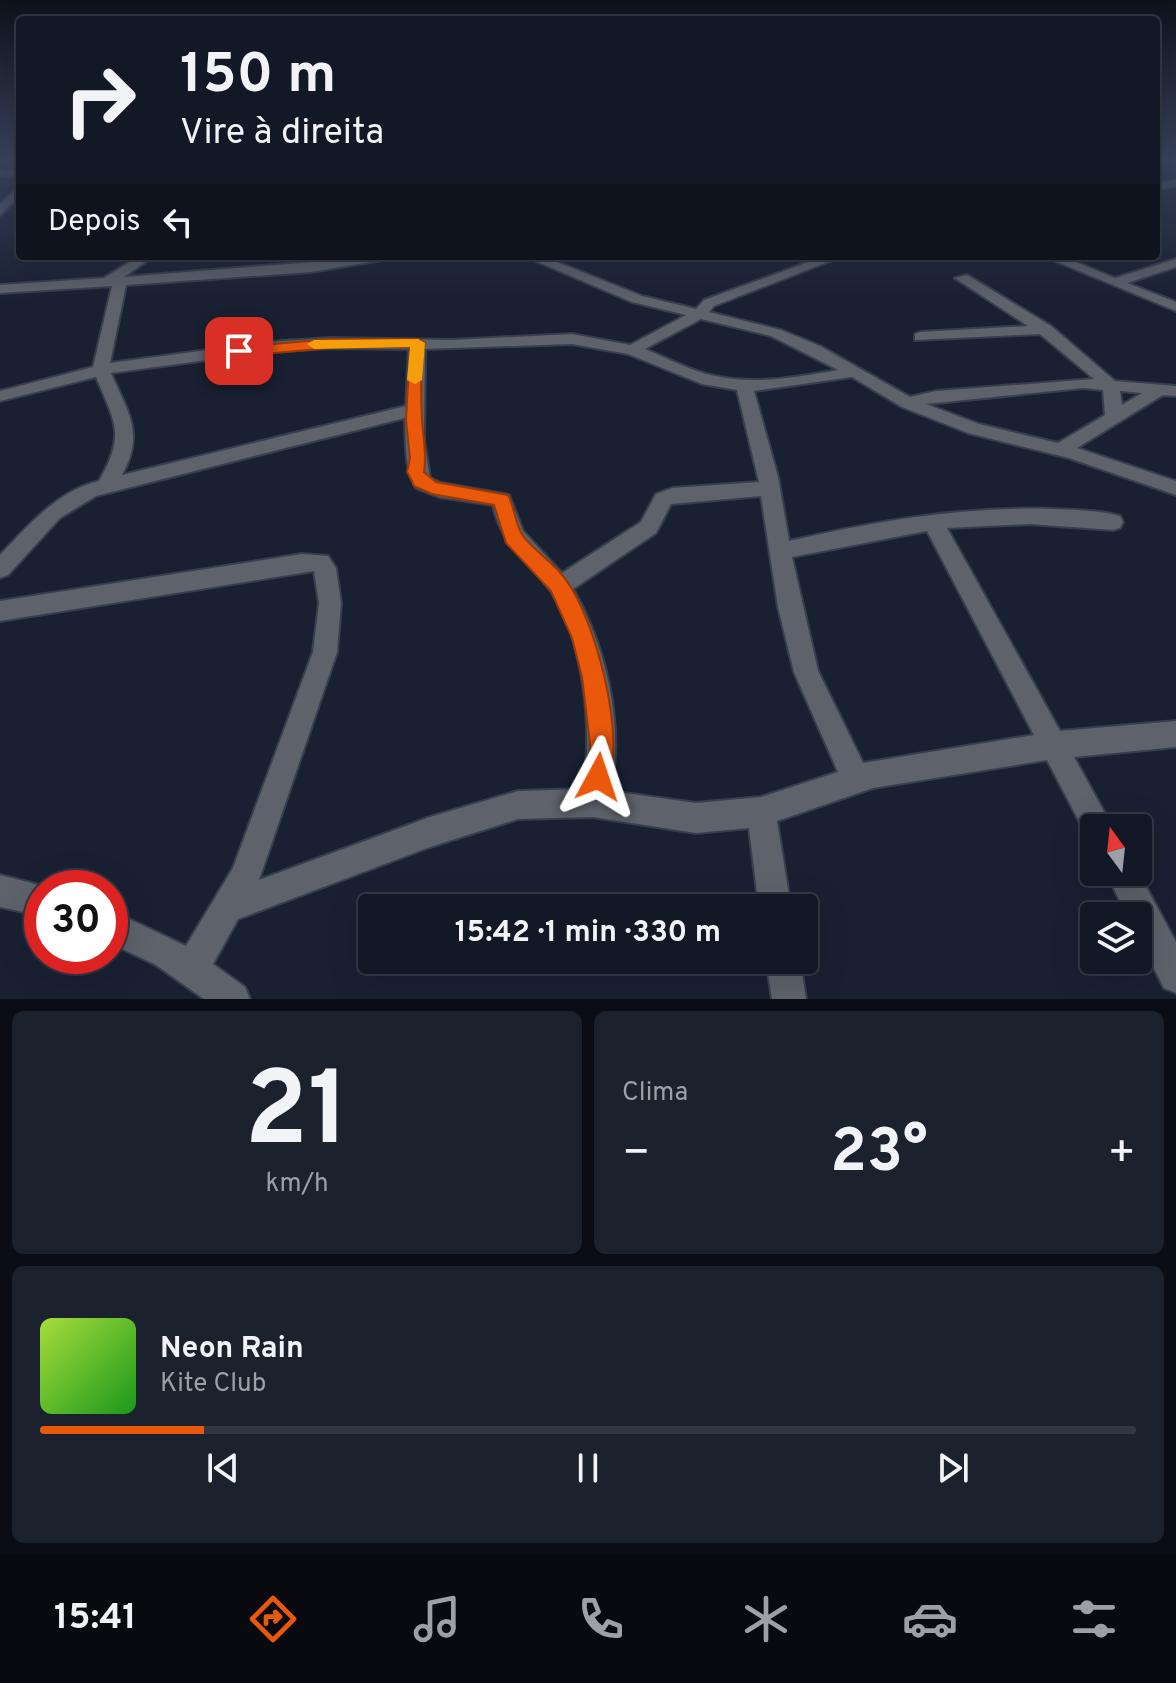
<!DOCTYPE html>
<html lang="pt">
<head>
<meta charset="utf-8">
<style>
	:root { --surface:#131826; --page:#1c212e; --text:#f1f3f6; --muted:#9da0a7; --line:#323743; --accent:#ea580c }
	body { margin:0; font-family:Overpass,sans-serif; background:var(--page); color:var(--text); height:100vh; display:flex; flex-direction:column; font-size:30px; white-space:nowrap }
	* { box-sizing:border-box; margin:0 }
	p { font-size:26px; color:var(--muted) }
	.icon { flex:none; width:44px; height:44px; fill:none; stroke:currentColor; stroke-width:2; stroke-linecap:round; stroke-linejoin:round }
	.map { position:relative; height:999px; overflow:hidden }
	.details { display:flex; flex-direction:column; gap:12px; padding:12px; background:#0a0d15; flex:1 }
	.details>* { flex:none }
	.top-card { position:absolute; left:16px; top:16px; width:1144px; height:244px; border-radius:8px; box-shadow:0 8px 32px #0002,0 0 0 2px var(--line); background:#131826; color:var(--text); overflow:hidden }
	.needle { width:52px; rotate:345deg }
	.fabs { position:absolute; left:1080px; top:814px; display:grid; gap:16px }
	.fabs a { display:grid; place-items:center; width:72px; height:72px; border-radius:8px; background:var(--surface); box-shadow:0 8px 32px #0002,0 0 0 2px var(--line); font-size:40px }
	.speed { position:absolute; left:24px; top:870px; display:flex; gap:16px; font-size:40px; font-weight:700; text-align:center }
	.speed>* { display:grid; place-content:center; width:104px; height:104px; border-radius:50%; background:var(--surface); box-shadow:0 8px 32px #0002,0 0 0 2px var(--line); line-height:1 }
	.speed .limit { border:12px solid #d22; background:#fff; color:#111 }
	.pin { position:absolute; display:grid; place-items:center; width:68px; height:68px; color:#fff; margin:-34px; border-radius:16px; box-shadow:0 4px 12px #0006 }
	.me { position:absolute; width:88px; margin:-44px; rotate:5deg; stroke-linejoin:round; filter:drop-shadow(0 0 6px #0008) }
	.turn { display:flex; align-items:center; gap:28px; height:168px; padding:0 32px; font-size:36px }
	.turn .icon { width:104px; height:104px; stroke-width:2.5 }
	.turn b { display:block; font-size:56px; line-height:68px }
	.then { display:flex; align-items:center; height:76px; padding:0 32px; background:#0003; gap:16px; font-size:30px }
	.big { font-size:60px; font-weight:700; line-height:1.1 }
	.details .widget { flex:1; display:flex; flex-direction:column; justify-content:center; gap:12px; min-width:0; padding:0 28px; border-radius:12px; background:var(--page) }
	.details .dial { align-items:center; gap:0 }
	.dial b { font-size:104px; line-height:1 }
	.song { display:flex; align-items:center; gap:24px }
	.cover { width:96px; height:96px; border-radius:12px; background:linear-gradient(135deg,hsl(80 70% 55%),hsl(120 70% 35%)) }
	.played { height:8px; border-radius:4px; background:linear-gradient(90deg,var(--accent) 15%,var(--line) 15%) }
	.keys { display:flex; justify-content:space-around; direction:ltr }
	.heat { display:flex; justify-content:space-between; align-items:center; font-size:44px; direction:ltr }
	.details .tiles { flex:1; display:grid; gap:12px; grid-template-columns:1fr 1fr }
	.widget:last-child { grid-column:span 2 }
	.trip { position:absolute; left:358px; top:894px; width:460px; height:80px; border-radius:8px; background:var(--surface); box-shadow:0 8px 32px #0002,0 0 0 2px var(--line); font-weight:700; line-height:80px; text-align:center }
	.menu { display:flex; height:128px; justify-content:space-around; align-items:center; background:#080a0f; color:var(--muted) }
	.menu .icon { width:56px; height:56px }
	.menu .active { color:var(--accent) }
	.menu b { font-size:36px; color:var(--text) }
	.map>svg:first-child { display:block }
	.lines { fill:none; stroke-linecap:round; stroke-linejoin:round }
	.minor-casing { stroke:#373e4e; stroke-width:4 }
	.minor { fill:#5d626b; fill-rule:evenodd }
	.route { fill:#ea580c; stroke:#983908; stroke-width:2 }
	.slow { fill:#f59e0b }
</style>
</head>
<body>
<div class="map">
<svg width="1176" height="999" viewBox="0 0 1176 999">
	<rect width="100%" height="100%" fill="#192032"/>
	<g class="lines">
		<defs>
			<g id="minor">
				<polygon points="20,169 20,175 0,176 0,170"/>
				<polygon points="1176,180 1176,186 1156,190 1156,184"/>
				<polygon points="20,186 20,196 0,215 0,204"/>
				<path d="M139,256h15l-30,21 264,-21 -6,4 -71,12 -185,13 -16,78 158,-21 62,-4 122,2 120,-6 58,11 56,-30 -54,-13 -108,-46h18l100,40 54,13 8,-9 121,-44h18l-129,50 -5,6 72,18 39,16 90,51 26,-6 158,-12 -54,-45 -125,6v-6l5,-2 108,-6 -73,-48 12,-3 84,51 64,55 61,5v10l-13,-1 -86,53 99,33v14l-107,-37 -101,-25 -66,-26 -50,-30 -98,14 24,86 11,64c87,-20 175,-35 264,-32 22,1 46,1 67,7l3,6 -3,6 -7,2 -83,-6 -83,4 113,203 116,-10v26l-102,10 39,71h-19v13l-6,-3 -41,-78 -174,28 -96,33 14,87h-32l-10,-80 -53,5 -103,-16 -75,2 -88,28 -192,72 -25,45 32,23 5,12h-46l-48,-34 -46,-22v-33l76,36 47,-78 80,-216 6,-49 -5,-32 -314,50v-20l302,-47 26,2 8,12 5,35 -4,49 -78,228 171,-63 88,-26 64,-2c13,-54 1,-152 -31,-198 -21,-29 -51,-48 -58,-86l-54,-8 -23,-9c-12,-21 -10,-46 -11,-70l-309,78 -36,22 -52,57 -8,3v-23c29,-30 57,-64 99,-74 27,-47 16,-58 -3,-104l-96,24v-10l93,-24 19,-81 -112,7v-8l104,-7zM701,319l70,17 67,34c-41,7 -82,15 -123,6 -24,-5 -48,-18 -70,-27zM572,344l56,10 74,30 35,6 22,92 -87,6 -16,6 -15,28 -79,51 -39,-42 -14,-36 -68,-12 -11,-5 -6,-38 1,-91zM330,348l79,1 -3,57 -284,69c23,-42 6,-62 -11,-102l157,-21zM1083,388l20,2 2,25 -47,28 -79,-19 -53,-20zM1120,391l22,2 -20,12zM761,496l17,111 16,65 44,100 -77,25 -65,6 -86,-12c15,-66 -4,-144 -37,-202l83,-56 15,-29zM927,531l107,204 -171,28 -45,-92 -26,-114z"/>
				<polygon points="1043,256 1061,256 1115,278 1176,259 1176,267 1127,283 1176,302 1176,311"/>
				<polygon points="1106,872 1138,872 1176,942 1176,993 1164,988 1138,937 1138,916 1127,916"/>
				<polygon points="0,875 51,888 42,888 42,916 0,907"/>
				<polygon points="766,960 800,960 806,999 772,999"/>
			</g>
		</defs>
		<use href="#minor" class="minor-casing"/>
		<use href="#minor" class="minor"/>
	</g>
	<linearGradient id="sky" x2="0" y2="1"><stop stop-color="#0e121c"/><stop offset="0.53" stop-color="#38425a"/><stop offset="1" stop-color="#38425a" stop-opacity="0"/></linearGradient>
	<rect width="1176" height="301" fill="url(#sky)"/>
	<path class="route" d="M330,339h88l7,4c-5,25 -4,52 -3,77 1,18 5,34 2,52l12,10 72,13c7,13 7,30 15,41 12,16 32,27 43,44 30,41 61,159 41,206l-9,4 -9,-4 -3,-9 5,-25 -9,-75 -10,-39 -21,-47 -45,-48 -12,-38 -62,-11 -18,-8 -2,-5 -5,-9 3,-14 -4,-38 4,-73 -80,1 -91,8 -7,-5 7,-4z"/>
	<polygon class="slow" points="418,339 425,343 422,380 415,384 407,380 410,347 314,349 307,344 314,340"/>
</svg>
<div class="fabs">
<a><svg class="needle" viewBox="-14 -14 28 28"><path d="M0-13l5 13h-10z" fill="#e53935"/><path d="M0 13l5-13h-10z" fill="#9da0a7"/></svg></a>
<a><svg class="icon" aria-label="layers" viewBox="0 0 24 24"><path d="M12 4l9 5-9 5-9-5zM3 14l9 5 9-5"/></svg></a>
</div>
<div class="speed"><div class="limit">30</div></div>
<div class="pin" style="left:239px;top:351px;background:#d93025"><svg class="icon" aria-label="arrive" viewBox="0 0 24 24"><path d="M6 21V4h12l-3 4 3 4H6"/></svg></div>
<svg class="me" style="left:598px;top:777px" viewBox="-20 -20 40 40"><path d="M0-17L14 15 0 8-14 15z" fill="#ea580c" stroke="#fff" stroke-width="4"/></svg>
<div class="trip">15:42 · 1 min · 330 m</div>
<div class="top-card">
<div class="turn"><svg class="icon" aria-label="right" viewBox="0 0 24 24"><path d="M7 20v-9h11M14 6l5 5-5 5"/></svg><div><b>150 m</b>Vire à direita</div></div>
<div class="then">Depois<svg class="icon" aria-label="left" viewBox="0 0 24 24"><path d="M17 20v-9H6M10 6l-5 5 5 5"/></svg></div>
</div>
</div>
<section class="details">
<div class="tiles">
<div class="widget dial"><b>21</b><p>km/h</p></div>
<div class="widget"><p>Clima</p>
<div class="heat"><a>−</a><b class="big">23°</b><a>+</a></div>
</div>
<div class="widget">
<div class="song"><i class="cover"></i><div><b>Neon Rain</b><p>Kite Club</p></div></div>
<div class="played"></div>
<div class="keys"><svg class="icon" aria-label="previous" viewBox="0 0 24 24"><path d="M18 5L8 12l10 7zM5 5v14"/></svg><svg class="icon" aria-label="pause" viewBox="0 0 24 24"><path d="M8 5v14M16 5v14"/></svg><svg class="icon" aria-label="next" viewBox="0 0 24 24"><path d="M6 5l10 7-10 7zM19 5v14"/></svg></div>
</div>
</div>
</section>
<nav class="menu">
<b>15:41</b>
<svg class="icon active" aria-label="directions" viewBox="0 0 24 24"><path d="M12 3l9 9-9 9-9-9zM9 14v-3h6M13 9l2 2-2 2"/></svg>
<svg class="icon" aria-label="music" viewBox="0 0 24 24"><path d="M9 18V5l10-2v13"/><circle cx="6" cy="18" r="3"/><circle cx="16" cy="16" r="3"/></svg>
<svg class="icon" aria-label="phone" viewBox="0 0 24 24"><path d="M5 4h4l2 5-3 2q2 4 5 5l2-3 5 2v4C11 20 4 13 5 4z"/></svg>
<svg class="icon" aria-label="climate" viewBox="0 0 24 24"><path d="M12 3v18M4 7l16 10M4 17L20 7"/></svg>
<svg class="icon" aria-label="car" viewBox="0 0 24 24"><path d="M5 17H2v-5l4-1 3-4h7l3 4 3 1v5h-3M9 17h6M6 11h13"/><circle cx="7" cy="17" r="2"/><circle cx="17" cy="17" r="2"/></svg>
<svg class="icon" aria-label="filters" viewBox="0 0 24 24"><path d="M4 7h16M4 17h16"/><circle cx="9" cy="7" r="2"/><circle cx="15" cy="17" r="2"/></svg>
</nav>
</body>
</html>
